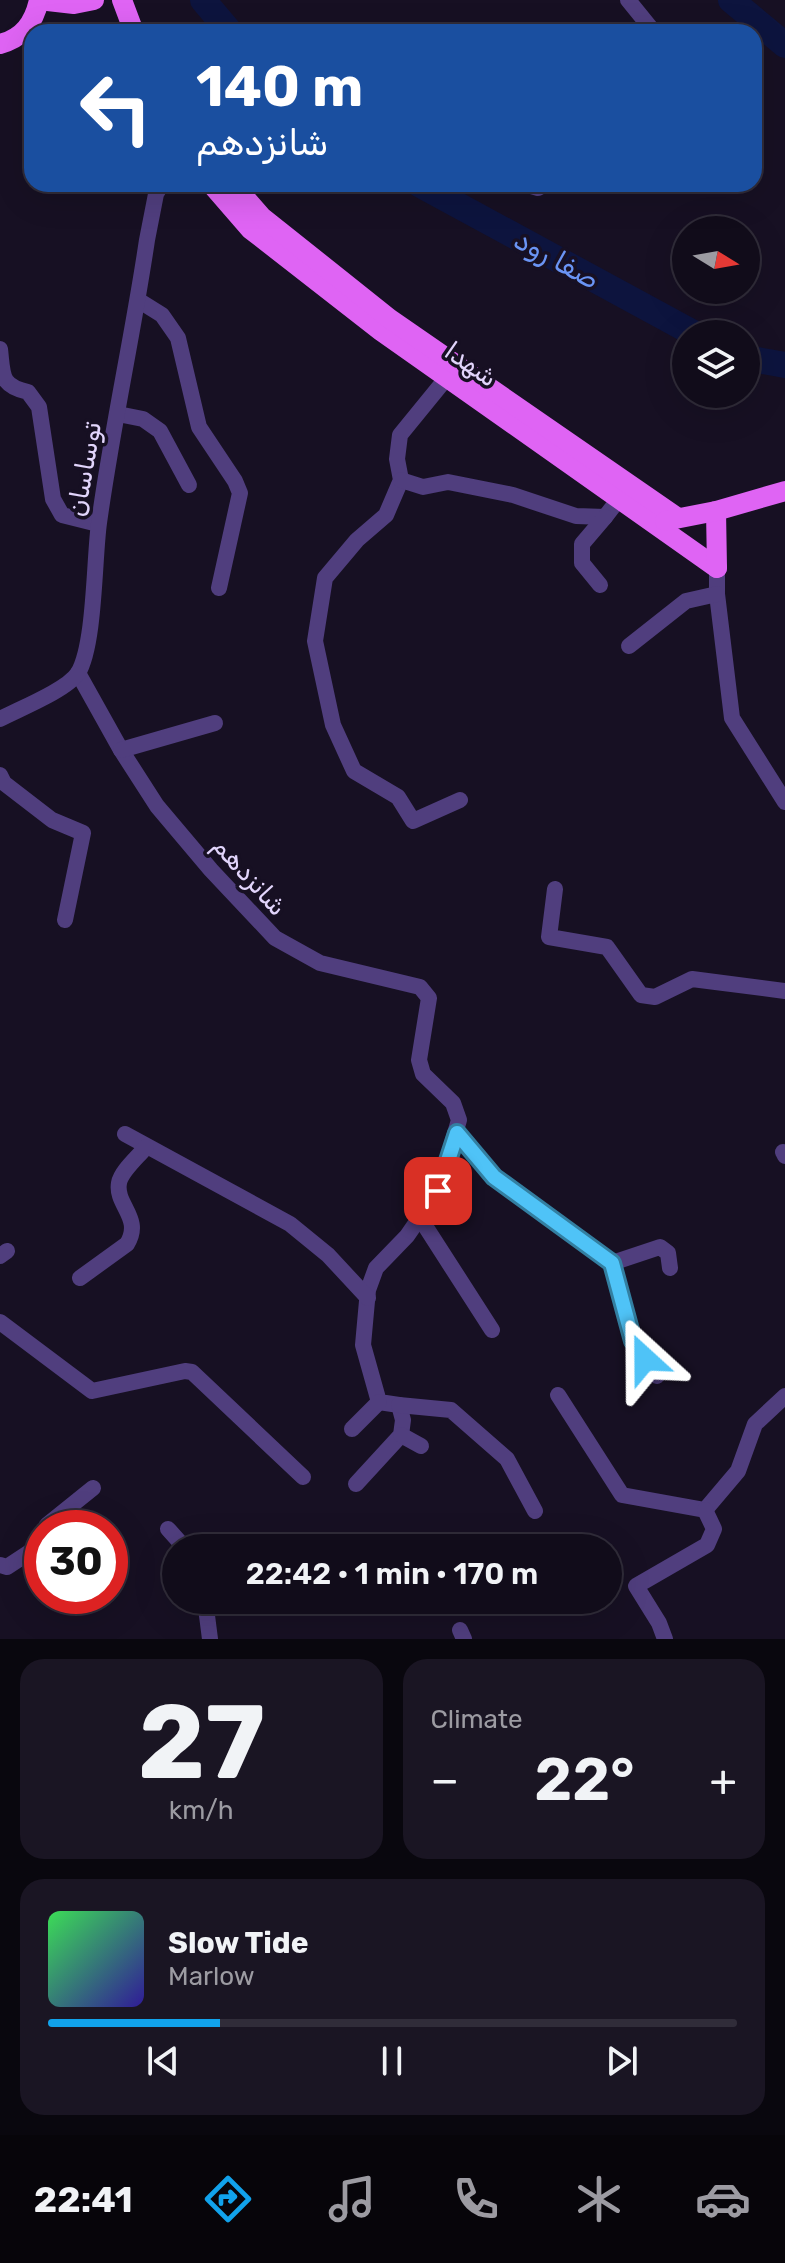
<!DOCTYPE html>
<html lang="en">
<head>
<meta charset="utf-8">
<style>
	:root { --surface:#110c1a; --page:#1a1523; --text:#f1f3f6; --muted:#9c9ba2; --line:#302c39; --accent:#11a2eb }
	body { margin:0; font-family:Rubik,"Noto Naskh Arabic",sans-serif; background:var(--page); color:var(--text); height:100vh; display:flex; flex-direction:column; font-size:30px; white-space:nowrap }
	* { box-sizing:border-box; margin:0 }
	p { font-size:26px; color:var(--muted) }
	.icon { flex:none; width:44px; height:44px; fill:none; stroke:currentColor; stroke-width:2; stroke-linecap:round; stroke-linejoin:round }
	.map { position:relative; height:1639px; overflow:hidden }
	.details { display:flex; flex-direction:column; gap:20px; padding:20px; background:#09070e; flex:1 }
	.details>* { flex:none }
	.banner { position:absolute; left:24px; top:24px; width:738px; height:168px; border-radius:24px; box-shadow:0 8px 32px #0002,0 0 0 2px var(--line); background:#1a4fa0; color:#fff; overflow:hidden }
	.needle { width:52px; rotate:101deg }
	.fabs { position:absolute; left:672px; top:216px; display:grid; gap:16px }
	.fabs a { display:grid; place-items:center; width:88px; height:88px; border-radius:50%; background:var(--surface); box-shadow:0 8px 32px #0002,0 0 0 2px var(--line); font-size:40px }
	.speed { position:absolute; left:24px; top:1510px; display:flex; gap:16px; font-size:40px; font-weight:700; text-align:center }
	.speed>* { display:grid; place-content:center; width:104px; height:104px; border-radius:50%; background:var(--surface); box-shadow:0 8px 32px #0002,0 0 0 2px var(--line); line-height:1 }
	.speed .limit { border:12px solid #d22; background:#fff; color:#111 }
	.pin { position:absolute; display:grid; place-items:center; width:68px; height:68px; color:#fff; margin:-34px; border-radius:16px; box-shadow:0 4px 12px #0006 }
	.me { position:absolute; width:88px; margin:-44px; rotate:336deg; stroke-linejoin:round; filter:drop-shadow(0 0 6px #0008) }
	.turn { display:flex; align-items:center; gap:28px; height:168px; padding:0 40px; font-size:36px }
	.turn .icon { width:104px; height:104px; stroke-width:2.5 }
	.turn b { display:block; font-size:56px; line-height:68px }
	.big { font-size:60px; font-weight:600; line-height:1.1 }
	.details .tile { flex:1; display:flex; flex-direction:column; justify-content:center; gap:12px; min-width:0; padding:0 28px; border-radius:24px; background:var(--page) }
	.details .dial { align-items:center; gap:0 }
	.dial b { font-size:104px; line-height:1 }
	.song { display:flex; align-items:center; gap:24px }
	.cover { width:96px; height:96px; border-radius:12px; background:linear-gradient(135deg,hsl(130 70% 55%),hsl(250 70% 35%)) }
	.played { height:8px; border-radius:4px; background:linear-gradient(90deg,var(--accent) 25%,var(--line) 25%) }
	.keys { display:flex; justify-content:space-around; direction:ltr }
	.heat { display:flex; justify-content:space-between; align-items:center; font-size:44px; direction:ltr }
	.details .tiles { flex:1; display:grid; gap:20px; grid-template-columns:1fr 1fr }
	.tile:last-child { grid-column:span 2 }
	.trip { position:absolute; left:162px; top:1534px; width:460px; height:80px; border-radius:40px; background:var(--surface); box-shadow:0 8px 32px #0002,0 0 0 2px var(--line); font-weight:600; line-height:80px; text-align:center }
	.tab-bar { display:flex; height:128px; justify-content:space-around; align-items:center; background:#07050a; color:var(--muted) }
	.tab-bar .icon { width:56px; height:56px }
	.tab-bar .selected { color:var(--accent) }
	.tab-bar b { font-size:36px; color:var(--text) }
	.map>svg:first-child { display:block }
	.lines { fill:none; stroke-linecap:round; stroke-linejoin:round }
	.river { stroke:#0d143e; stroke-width:26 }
	.minor { stroke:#503e7e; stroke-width:16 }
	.major { stroke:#df64f4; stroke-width:20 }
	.route-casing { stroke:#337fa1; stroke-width:20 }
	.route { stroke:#4fc3f7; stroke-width:14 }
	.labels { text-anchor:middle; stroke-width:7; stroke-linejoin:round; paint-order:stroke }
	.street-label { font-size:26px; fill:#e2d5fc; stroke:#171023 }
	.water-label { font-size:28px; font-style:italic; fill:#6a94f4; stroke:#171023 }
</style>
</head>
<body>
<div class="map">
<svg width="785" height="1639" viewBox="0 0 785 1639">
	<rect width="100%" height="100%" fill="#171023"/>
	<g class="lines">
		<g class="river">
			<polyline points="203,0 230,32"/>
			<polyline points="731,0 785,45"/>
			<polyline points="419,184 695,334"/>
			<polyline points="746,358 785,365"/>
		</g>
		<g class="minor">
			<polyline points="628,0 654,32"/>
			<polyline points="525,184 538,188 545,184"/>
			<polyline points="138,300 162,315 178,338 199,427 235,481 240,493 219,588"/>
			<path d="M0,349c3,26 0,37 28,43l11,15 14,92 9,16 36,9"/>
			<polyline points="453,370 400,435 397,459 401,480 386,515 357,540 325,578 315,641 333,725 354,771 398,797 413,821 460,800"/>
			<polyline points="118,414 143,419 160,431 189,485"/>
			<polyline points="401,480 423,487 448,482 513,495 576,516 605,517 619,499"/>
			<polyline points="717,568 717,594 732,718 785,802"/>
			<polyline points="600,585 582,563 582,544 605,517"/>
			<polyline points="629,646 686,601 717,594"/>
			<polyline points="78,673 121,750 157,806 211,870 275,938 320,963 420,987 429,998 419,1060 423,1074 453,1103 459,1120 438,1191 407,1236 376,1268 368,1290 363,1345 379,1402 399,1405 403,1420 401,1435 356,1484"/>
			<path d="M0,719c19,-10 67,-29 78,-46 17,-28 16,-114 21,-150 13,-95 34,-188 48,-283l9,-46 6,-10"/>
			<polyline points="121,750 215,723"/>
			<polyline points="0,775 4,783 52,820 83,833 65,920"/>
			<polyline points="555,889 549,937 607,947 641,995 655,997 692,979 785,991"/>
			<polyline points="457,1133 494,1177 612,1263 633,1341 657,1376"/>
			<polyline points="125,1134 290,1224 328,1255 368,1298"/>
			<polyline points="783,1152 785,1156"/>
			<polyline points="420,1218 492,1330"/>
			<polyline points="0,1256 7,1251"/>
			<polyline points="612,1263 660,1247 668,1253 670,1268"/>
			<path d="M80,1278l47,-34c16,-26 -12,-39 -8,-61 2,-12 20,-27 27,-36"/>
			<polyline points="0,1322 92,1391 185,1371 192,1372 303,1477"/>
			<polyline points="558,1395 622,1495 705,1510 738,1471 755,1424 785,1396"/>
			<polyline points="399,1405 451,1410 507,1459 535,1511"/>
			<polyline points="352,1429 379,1402"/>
			<polyline points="401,1435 421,1446"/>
			<polyline points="47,1528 47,1525 93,1488"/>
			<polyline points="168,1529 185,1548"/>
			<polyline points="0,1565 7,1567 42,1544"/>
			<polyline points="205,1600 210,1639"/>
			<polyline points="460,1630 464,1639"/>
			<polyline points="665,1639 659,1623 636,1586 707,1545 714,1529 705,1510"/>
		</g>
		<g class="major">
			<polyline points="39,0 74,4 94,0"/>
			<polyline points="122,0 134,32"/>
			<path d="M0,44c23,-6 34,-21 39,-44"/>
			<polyline points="211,184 250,229 381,331 717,568"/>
			<polyline points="233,184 262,217 390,319 678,518"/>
			<polyline points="716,511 717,568"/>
			<polyline points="665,521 716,511 785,491"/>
		</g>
	</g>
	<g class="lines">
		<defs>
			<polyline id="route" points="438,1191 457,1133 494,1177 612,1263 633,1341 645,1359"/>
		</defs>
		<use href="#route" class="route-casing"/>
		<use href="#route" class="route"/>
	</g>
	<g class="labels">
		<g class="street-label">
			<text transform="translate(471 364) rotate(35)" y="9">شهدا</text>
			<text transform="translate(84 469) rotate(-80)" y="9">توساسان</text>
			<text transform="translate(250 876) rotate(48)" y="9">شانزدهم</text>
		</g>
		<g class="water-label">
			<text transform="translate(557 259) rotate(29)" y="10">صفا رود</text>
		</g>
	</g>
</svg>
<div class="fabs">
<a><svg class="needle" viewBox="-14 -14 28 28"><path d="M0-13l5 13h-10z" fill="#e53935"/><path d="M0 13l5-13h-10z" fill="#9c9ba2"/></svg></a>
<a><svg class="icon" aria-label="layers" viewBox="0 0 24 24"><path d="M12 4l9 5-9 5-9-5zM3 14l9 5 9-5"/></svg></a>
</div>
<div class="speed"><div class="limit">30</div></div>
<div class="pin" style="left:438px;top:1191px;background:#d93025"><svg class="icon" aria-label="arrive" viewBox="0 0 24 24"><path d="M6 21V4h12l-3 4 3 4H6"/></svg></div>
<svg class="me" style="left:645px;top:1359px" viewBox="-20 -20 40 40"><path d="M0-17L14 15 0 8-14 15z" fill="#4fc3f7" stroke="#fff" stroke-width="4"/></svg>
<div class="trip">22:42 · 1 min · 170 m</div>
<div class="banner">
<div class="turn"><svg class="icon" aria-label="left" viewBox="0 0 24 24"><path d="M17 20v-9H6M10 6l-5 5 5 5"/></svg><div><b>140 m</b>شانزدهم</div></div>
</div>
</div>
<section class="details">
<div class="tiles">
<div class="tile dial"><b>27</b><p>km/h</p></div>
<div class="tile"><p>Climate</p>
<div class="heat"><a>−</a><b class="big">22°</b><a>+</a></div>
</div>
<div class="tile">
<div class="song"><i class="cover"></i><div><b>Slow Tide</b><p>Marlow</p></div></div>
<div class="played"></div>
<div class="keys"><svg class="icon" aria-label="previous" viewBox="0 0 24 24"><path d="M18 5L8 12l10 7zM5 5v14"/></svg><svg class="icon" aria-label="pause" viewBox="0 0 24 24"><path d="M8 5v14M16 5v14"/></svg><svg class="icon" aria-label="next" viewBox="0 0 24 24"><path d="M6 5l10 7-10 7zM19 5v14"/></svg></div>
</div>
</div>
</section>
<nav class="tab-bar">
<b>22:41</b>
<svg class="icon selected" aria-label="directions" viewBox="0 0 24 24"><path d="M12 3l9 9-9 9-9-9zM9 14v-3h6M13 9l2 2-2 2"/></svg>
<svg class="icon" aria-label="music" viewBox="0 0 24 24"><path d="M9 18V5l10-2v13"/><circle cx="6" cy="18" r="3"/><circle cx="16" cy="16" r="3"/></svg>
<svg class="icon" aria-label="phone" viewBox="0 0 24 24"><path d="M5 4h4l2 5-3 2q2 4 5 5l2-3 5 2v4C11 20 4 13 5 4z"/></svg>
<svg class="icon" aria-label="climate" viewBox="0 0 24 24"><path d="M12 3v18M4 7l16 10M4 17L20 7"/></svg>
<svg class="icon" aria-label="car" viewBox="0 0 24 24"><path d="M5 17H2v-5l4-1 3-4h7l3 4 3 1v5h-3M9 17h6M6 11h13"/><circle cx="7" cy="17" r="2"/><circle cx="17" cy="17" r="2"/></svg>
</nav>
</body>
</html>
